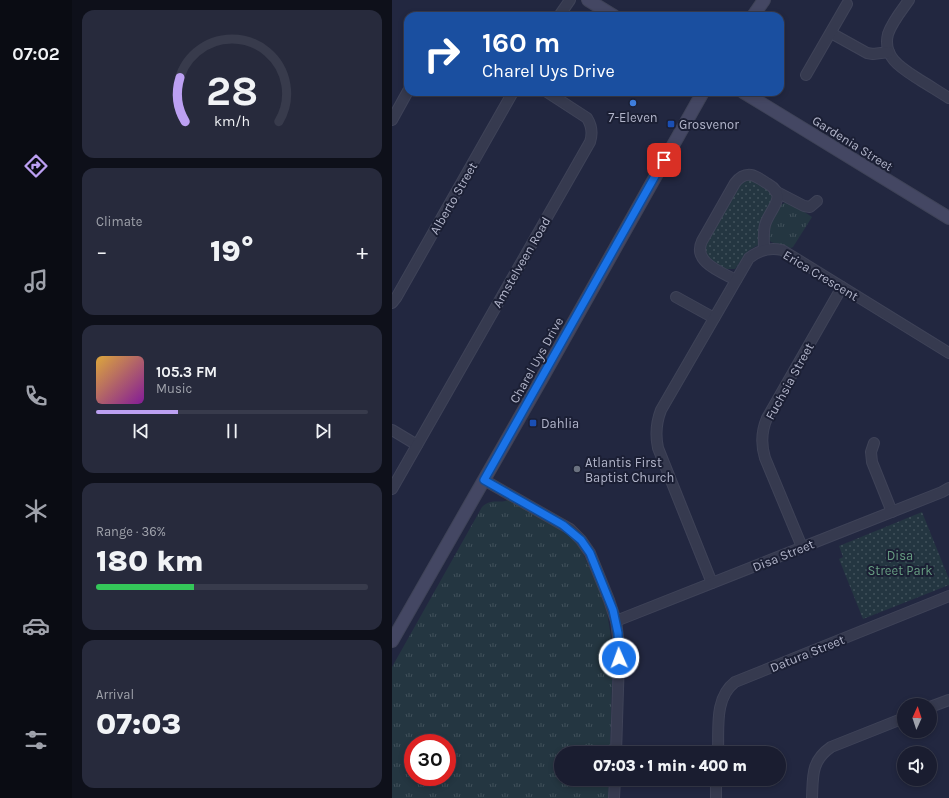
<!DOCTYPE html>
<html lang="en">
<head>
<meta charset="utf-8">
<style>
	:root { --surface:#1a1d30; --page:#272a3c; --text:#f1f3f6; --muted:#9fa2ab; --line:#383b4c; --accent:#bca0f2 }
	body { margin:0; font-family:Karla,sans-serif; background:var(--page); color:var(--text); height:100vh; display:flex; flex-direction:column; font-size:15px; white-space:nowrap }
	* { box-sizing:border-box; margin:0 }
	p { font-size:13px; color:var(--muted) }
	.icon { flex:none; width:22px; height:22px; fill:none; stroke:currentColor; stroke-width:2; stroke-linecap:round; stroke-linejoin:round }
	.map { position:relative; flex:1; overflow:hidden }
	.sheet { display:flex; flex-direction:column; gap:10px; padding:10px; background:#0e101a; width:320px }
	.sheet>* { flex:none }
	.top-card { position:absolute; left:12px; top:12px; width:380px; height:84px; border-radius:12px; box-shadow:0 2px 6px #0003,0 0 0 1px var(--line); background:#1a4fa0; color:#fff; overflow:hidden }
	.needle { width:26px; rotate:3deg }
	.fabs { position:absolute; left:505px; top:698px; display:grid; gap:8px }
	.fabs a { display:grid; place-items:center; width:40px; height:40px; border-radius:50%; background:var(--surface); box-shadow:0 2px 6px #0003,0 0 0 1px var(--line); font-size:20px }
	.speed { position:absolute; left:12px; top:734px; display:flex; gap:8px; font-size:20px; font-weight:700; text-align:center }
	.speed>* { display:grid; place-content:center; width:52px; height:52px; border-radius:50%; background:var(--surface); box-shadow:0 2px 6px #0003,0 0 0 1px var(--line); line-height:1 }
	.speed .limit { border:6px solid #d22; background:#fff; color:#111 }
	.pin { position:absolute; display:grid; place-items:center; width:34px; height:34px; color:#fff; margin:-17px; border-radius:8px; box-shadow:0 2px 6px #0006 }
	.me { position:absolute; width:44px; margin:-22px; rotate:358deg; stroke-linejoin:round; filter:drop-shadow(0 0 3px #0008) }
	.turn { display:flex; align-items:center; gap:14px; height:84px; padding:0 12px; font-size:18px }
	.turn .icon { width:52px; height:52px; stroke-width:2.5 }
	.turn b { display:block; font-size:28px; line-height:34px }
	.big { font-size:30px; font-weight:800; line-height:1.1 }
	.sheet .widget { flex:1; display:flex; flex-direction:column; justify-content:center; gap:6px; min-width:0; padding:0 14px; border-radius:12px; background:var(--page) }
	.sheet .dial { align-items:center; gap:0 }
	.dial svg { height:104px; overflow:visible; fill:none; stroke:var(--line); stroke-width:7; stroke-linecap:round; text-anchor:middle }
	.dial text { fill:var(--text); stroke:none }
	.song { display:flex; align-items:center; gap:12px }
	.cover { width:48px; height:48px; border-radius:6px; background:linear-gradient(135deg,hsl(40 70% 55%),hsl(290 70% 35%)) }
	.played { height:4px; border-radius:2px; background:linear-gradient(90deg,var(--accent) 30%,var(--line) 30%) }
	.keys { display:flex; justify-content:space-around; direction:ltr }
	.heat { display:flex; justify-content:space-between; align-items:center; font-size:22px; direction:ltr }
	.charge { height:6px; border-radius:3px; background:linear-gradient(90deg,#34c759 36%,var(--line) 0) }
	.trip { position:absolute; left:162px; top:746px; width:232px; height:40px; border-radius:20px; background:var(--surface); box-shadow:0 2px 6px #0003,0 0 0 1px var(--line); font-weight:800; line-height:40px; text-align:center }
	main { display:flex; flex:1; min-height:0 }
	.tab-bar { display:flex; flex-direction:column; width:72px; justify-content:space-around; align-items:center; background:#0a0c13; color:var(--muted) }
	.tab-bar .icon { width:28px; height:28px }
	.tab-bar .active { color:var(--accent) }
	.tab-bar b { font-size:18px; color:var(--text) }
	.map>svg:first-child { display:block }
	.grass { fill:url(#grass-tufts); fill-rule:evenodd }
	.park { fill:url(#park-dots) }
	.lines { fill:none; stroke-linecap:round; stroke-linejoin:round }
	.street-casing { stroke:#3f4358; stroke-width:12 }
	.secondary-casing { stroke:#3f4358; stroke-width:14 }
	.street { stroke:#363a4f; stroke-width:10 }
	.secondary { stroke:#444763; stroke-width:12 }
	.route-casing { stroke:#114b97; stroke-width:10 }
	.route { stroke:#1a73e8; stroke-width:7 }
	.shop-dot { fill:#3f7fe0; stroke:#1b1f34; stroke-width:1.5 }
	.transit-dot { fill:#1a4fb4; stroke:#1b1f34; stroke-width:1.5 }
	.worship-dot { fill:#6b7280; stroke:#1b1f34; stroke-width:1.5 }
	.labels { text-anchor:middle; stroke-width:4; stroke-linejoin:round; paint-order:stroke }
	.poi-label { font-size:13px; fill:#b2b5ca; stroke:#1b1f34; text-anchor:start }
	.street-label { font-size:13px; fill:#b2b5ca; stroke:#1b1f34 }
	.park-label { font-size:13px; fill:#679d82; stroke:#1b1f34 }
</style>
</head>
<body>
<main>
<nav class="tab-bar">
<b>07:02</b>
<svg class="icon active" aria-label="directions" viewBox="0 0 24 24"><path d="M12 3l9 9-9 9-9-9zM9 14v-3h6M13 9l2 2-2 2"/></svg>
<svg class="icon" aria-label="music" viewBox="0 0 24 24"><path d="M9 18V5l10-2v13"/><circle cx="6" cy="18" r="3"/><circle cx="16" cy="16" r="3"/></svg>
<svg class="icon" aria-label="phone" viewBox="0 0 24 24"><path d="M5 4h4l2 5-3 2q2 4 5 5l2-3 5 2v4C11 20 4 13 5 4z"/></svg>
<svg class="icon" aria-label="climate" viewBox="0 0 24 24"><path d="M12 3v18M4 7l16 10M4 17L20 7"/></svg>
<svg class="icon" aria-label="car" viewBox="0 0 24 24"><path d="M5 17H2v-5l4-1 3-4h7l3 4 3 1v5h-3M9 17h6M6 11h13"/><circle cx="7" cy="17" r="2"/><circle cx="17" cy="17" r="2"/></svg>
<svg class="icon" aria-label="filters" viewBox="0 0 24 24"><path d="M4 7h16M4 17h16"/><circle cx="9" cy="7" r="2"/><circle cx="15" cy="17" r="2"/></svg>
</nav>
<section class="sheet">
<div class="widget dial"><svg viewBox="0 0 100 80">
<path d="M14 69A42 42 0 1 1 86 69"/>
<path d="M14 69A42 42 0 0 1 10 35" stroke="#bca0f2"/>
<text x="50" y="56" font-size="32" font-weight="700">28</text>
<text x="50" y="72" font-size="11">km/h</text>
</svg></div>
<div class="widget"><p>Climate</p>
<div class="heat"><a>−</a><b class="big">19°</b><a>+</a></div>
</div>
<div class="widget">
<div class="song"><i class="cover"></i><div><b>105.3 FM</b><p>Music</p></div></div>
<div class="played"></div>
<div class="keys"><svg class="icon" aria-label="previous" viewBox="0 0 24 24"><path d="M18 5L8 12l10 7zM5 5v14"/></svg><svg class="icon" aria-label="pause" viewBox="0 0 24 24"><path d="M8 5v14M16 5v14"/></svg><svg class="icon" aria-label="next" viewBox="0 0 24 24"><path d="M6 5l10 7-10 7zM19 5v14"/></svg></div>
</div>
<div class="widget"><p>Range · 36%</p><b class="big">180 km</b><div class="charge"></div></div>
<div class="widget"><p>Arrival</p><b class="big">07:03</b></div>
</section>
<div class="map">
<svg width="557" height="798" viewBox="0 0 557 798">
	<defs>
		<pattern id="grass-tufts" width="24" height="20" patternUnits="userSpaceOnUse"><rect width="24" height="20" fill="#243641"/><path d="M3 7l-1-3M5 7V3M7 7l1-3M15 17l-1-3M17 17v-4M19 17l1-3" fill="none" stroke="#41515b"/></pattern>
		<pattern id="park-dots" width="8" height="8" patternUnits="userSpaceOnUse"><rect width="8" height="8" fill="#243641"/><path d="M2 2h.1M6 6h.1" fill="none" stroke="#41515b" stroke-width="1.8" stroke-linecap="round"/></pattern>
	</defs>
	<rect width="100%" height="100%" fill="#222740"/>
	<g class="grass">
		<polygon points="394,202 408,209 420,217 401,247 399,248 379,242 376,238 377,224 387,206"/>
		<path d="M116,500l54,30 11,9 8,10 19,42 7,22 6,35 -3,105h-49v26h48l-1,19h-216v-131l90,-160c10,-9 16,-3 26,-7zM21,743h34v34h-34z"/>
	</g>
	<g class="park">
		<polygon points="358,179 378,190 381,197 371,220 366,245 356,251 343,269 333,269 313,256 312,245 349,182"/>
		<polygon points="530,512 557,579 557,585 471,619 447,559 451,557 447,546"/>
	</g>
	<g class="lines">
		<defs>
			<g id="street">
				<path d="M517,0c-7,10 -17,22 -21,34 -6,24 15,35 32,46 10,6 19,12 29,18"/>
				<polyline points="167,16 178,0"/>
				<polyline points="439,33 475,53 481,54 497,52"/>
				<polyline points="414,75 455,4"/>
				<polyline points="0,120 16,91"/>
				<polyline points="383,191 412,206 418,207 425,201"/>
				<path d="M344,280c-15,-8 -44,-18 -34,-39l33,-58c4,-5 9,-9 16,-8 6,1 12,6 17,9 21,12 1,26 -3,41 -2,8 -1,16 -1,25"/>
				<polyline points="284,297 322,318"/>
				<polyline points="0,303 4,298 121,92"/>
				<polyline points="0,430 25,445"/>
				<polyline points="482,443 479,452 480,462 500,512"/>
				<polyline points="92,480 178,529 189,540 198,553 217,600 224,621 227,645 227,658 224,753"/>
				<path d="M0,489l198,-347c3,-9 2,-16 -3,-24l-40,-26"/>
				<path d="M410,547l-37,-89c-4,-13 -4,-26 2,-40l75,-131"/>
				<path d="M320,583l-54,-135c-3,-14 -2,-25 3,-38l88,-152c10,-8 20,-11 33,-8l167,103"/>
				<polyline points="224,621 550,492 557,488"/>
				<polyline points="538,707 557,700"/>
				<path d="M326,753c1,-24 -4,-55 17,-71l214,-86"/>
				<polyline points="222,798 223,779"/>
				<polyline points="324,798 324,779"/>
				<path d="M420,798c1,-22 -1,-37 19,-51l73,-29"/>
			</g>
			<g id="secondary">
				<polyline points="196,0 222,16"/>
				<polyline points="361,16 372,0"/>
				<polyline points="351,92 557,218"/>
				<polyline points="0,641 149,380 311,92"/>
			</g>
		</defs>
		<use href="#street" class="street-casing"/>
		<use href="#secondary" class="secondary-casing"/>
		<use href="#street" class="street"/>
		<use href="#secondary" class="secondary"/>
	</g>
	<g class="lines">
		<defs>
			<polyline id="route" points="227,658 226,633 221,610 198,553 189,540 171,525 92,480 272,160"/>
		</defs>
		<use href="#route" class="route-casing"/>
		<use href="#route" class="route"/>
	</g>
	<circle class="shop-dot" cx="241" cy="103" r="4"/>
	<g class="transit-dot">
		<rect x="275" y="120" width="8" height="8" rx="2"/>
		<rect x="137" y="419" width="8" height="8" rx="2"/>
	</g>
	<circle class="worship-dot" cx="185" cy="469" r="4"/>
	<g class="labels">
		<g class="poi-label">
			<text x="241" y="122" text-anchor="middle">7-Eleven</text>
			<text x="287" y="129">Grosvenor</text>
			<text x="149" y="428">Dahlia</text>
			<text x="193" y="467">Atlantis First<tspan x="193" dy="15">Baptist Church</tspan></text>
		</g>
		<g class="street-label">
			<text transform="translate(461 143) rotate(32)" y="5">Gardenia Street</text>
			<text transform="translate(61 198) rotate(-60)" y="5">Alberto Street</text>
			<text transform="translate(129 262) rotate(-60)" y="5">Amstelveen Road</text>
			<text transform="translate(429 275) rotate(31)" y="5">Erica Crescent</text>
			<text transform="translate(144 360) rotate(-61)" y="5">Charel Uys Drive</text>
			<text transform="translate(397 381) rotate(-61)" y="5">Fuchsia Street</text>
			<text transform="translate(391 555) rotate(-22)" y="5">Disa Street</text>
			<text transform="translate(415 653) rotate(-22)" y="5">Datura Street</text>
		</g>
		<g class="park-label">
			<text x="508" y="560">Disa<tspan x="508" dy="15">Street Park</tspan></text>
		</g>
	</g>
</svg>
<div class="fabs">
<a><svg class="needle" viewBox="-14 -14 28 28"><path d="M0-13l5 13h-10z" fill="#e53935"/><path d="M0 13l5-13h-10z" fill="#9fa2ab"/></svg></a>
<a><svg class="icon" aria-label="sound" viewBox="0 0 24 24"><path d="M4 9h4l5-4v14l-5-4H4zM17 9q2 3 0 6"/></svg></a>
</div>
<div class="speed"><div class="limit">30</div></div>
<div class="pin" style="left:272px;top:160px;background:#d93025"><svg class="icon" aria-label="arrive" viewBox="0 0 24 24"><path d="M6 21V4h12l-3 4 3 4H6"/></svg></div>
<svg class="me" style="left:227px;top:658px" viewBox="-20 -20 40 40"><circle r="17" fill="#1a73e8" stroke="#fff" stroke-width="3"/><path d="M0-11L8 9 0 5-8 9z" fill="#fff"/></svg>
<div class="trip">07:03 · 1 min · 400 m</div>
<div class="top-card">
<div class="turn"><svg class="icon" aria-label="right" viewBox="0 0 24 24"><path d="M7 20v-9h11M14 6l5 5-5 5"/></svg><div><b>160 m</b>Charel Uys Drive</div></div>
</div>
</div>
</main>
</body>
</html>
